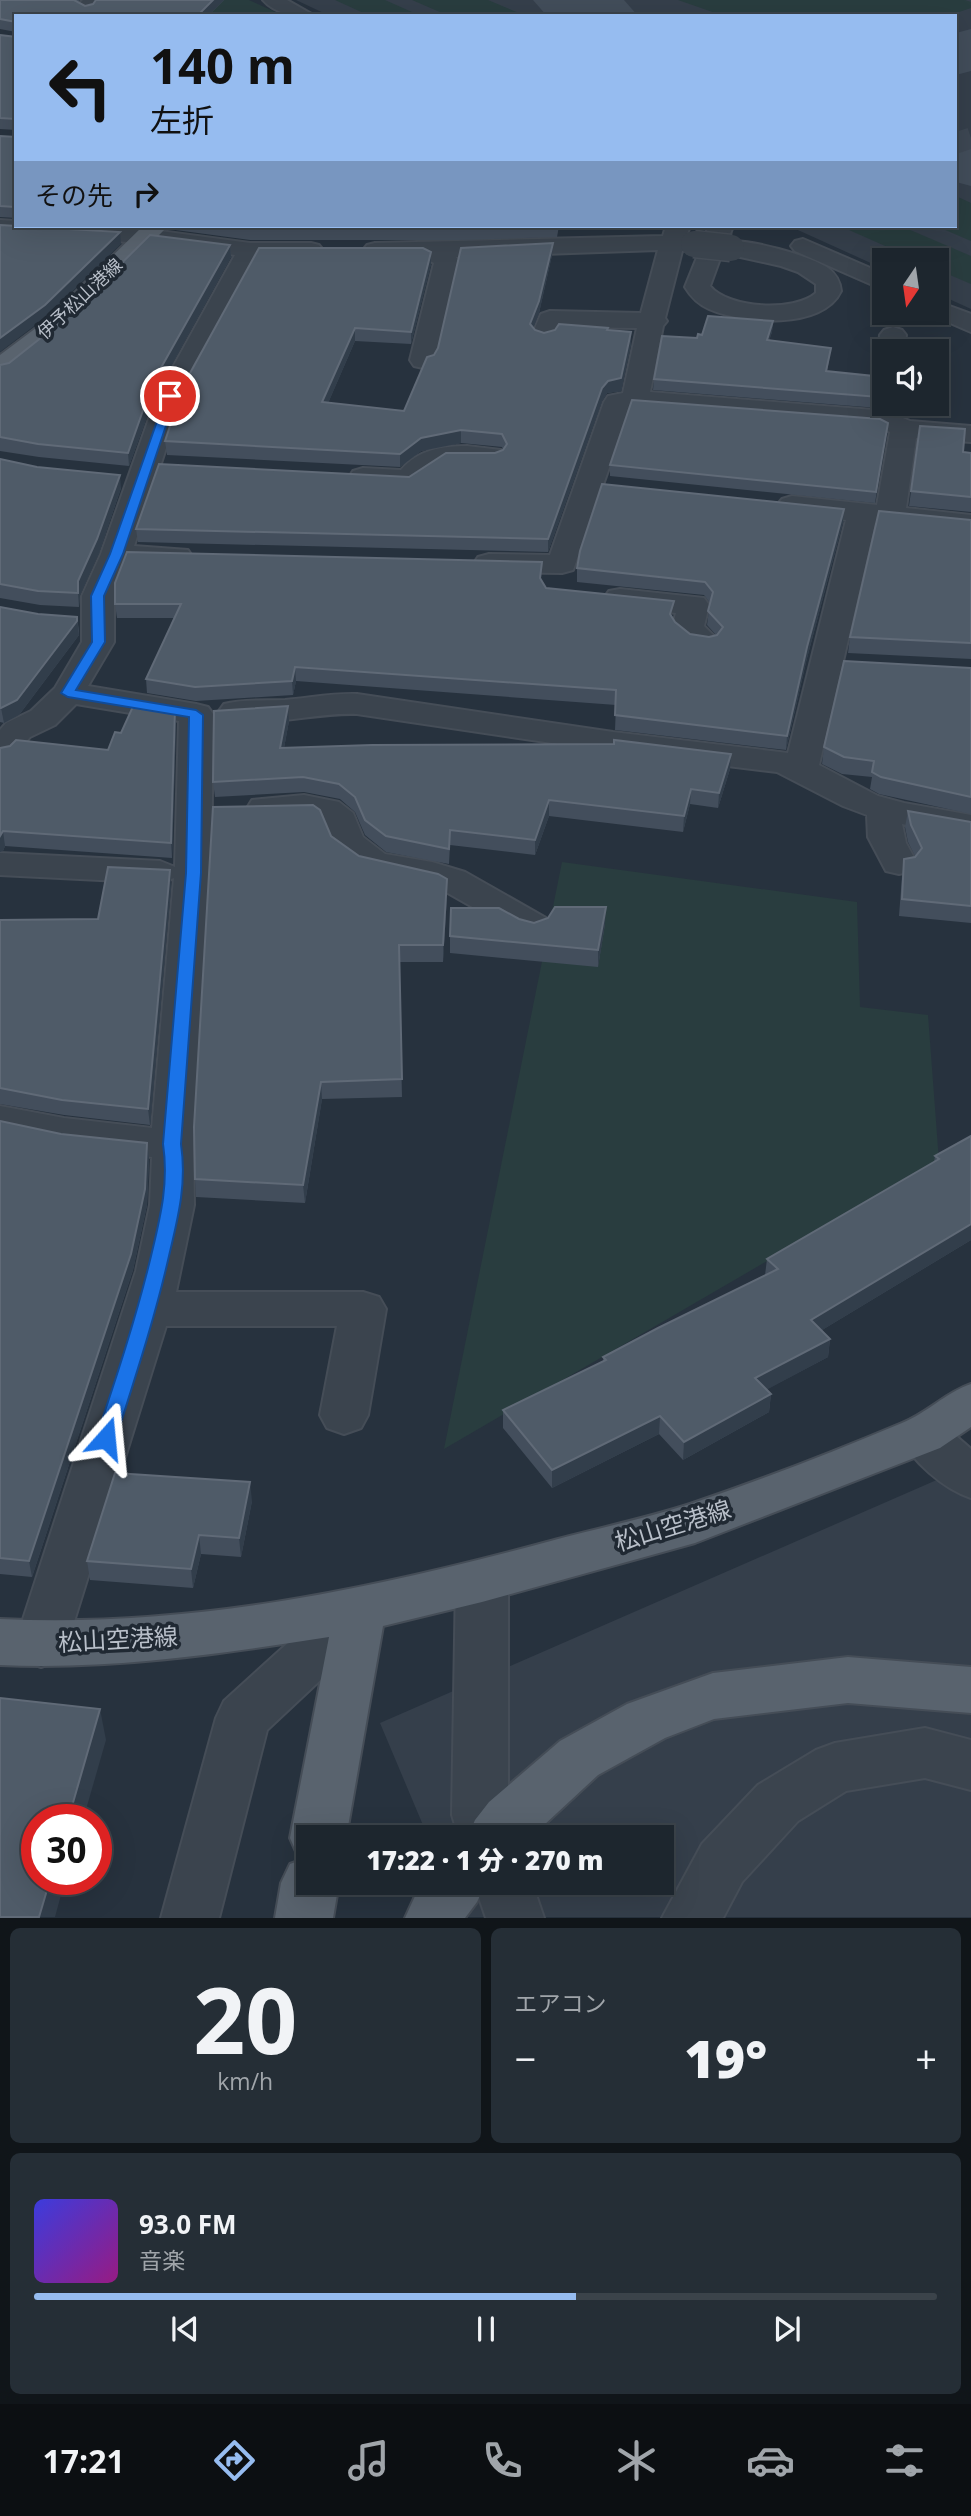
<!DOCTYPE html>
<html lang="ja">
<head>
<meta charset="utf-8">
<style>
	:root { --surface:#1d262e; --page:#252e36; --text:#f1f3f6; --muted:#a0a5aa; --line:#3b434a; --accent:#96bcf0 }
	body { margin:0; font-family:"Open Sans","Noto Sans JP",sans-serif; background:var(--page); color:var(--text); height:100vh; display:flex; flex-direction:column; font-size:26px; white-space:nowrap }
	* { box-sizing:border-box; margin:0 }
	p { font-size:23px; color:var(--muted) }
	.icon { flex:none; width:38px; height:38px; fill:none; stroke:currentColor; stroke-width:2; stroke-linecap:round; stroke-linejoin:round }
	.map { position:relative; height:1918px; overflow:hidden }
	.drawer { display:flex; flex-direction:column; gap:10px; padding:10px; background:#101519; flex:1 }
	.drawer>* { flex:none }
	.guide { position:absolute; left:14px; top:14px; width:943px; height:214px; border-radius:0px; box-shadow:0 7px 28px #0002,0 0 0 2px var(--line); background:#96bcf0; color:#111; overflow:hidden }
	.needle { width:46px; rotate:193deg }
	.controls { position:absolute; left:872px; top:248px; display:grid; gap:14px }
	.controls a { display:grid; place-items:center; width:77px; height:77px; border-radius:0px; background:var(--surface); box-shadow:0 7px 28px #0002,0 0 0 2px var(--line); font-size:35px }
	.speed { position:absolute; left:21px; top:1804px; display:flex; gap:14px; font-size:35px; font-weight:700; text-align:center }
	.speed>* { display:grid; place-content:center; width:91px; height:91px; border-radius:50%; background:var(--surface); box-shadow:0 7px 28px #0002,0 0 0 2px var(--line); line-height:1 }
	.speed .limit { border:10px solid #d22; background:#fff; color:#111 }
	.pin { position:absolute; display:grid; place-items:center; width:60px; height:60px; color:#fff; margin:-30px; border:4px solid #fff; border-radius:50%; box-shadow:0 2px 7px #0007 }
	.me { position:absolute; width:77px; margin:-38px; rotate:18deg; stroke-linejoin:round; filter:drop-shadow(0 0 5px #0008) }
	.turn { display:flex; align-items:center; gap:24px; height:147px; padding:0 21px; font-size:32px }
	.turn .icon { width:91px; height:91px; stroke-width:2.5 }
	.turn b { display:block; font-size:49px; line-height:60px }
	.then { display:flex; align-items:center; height:66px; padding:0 21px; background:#0003; gap:14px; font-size:26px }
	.big { font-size:52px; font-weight:800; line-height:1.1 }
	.drawer .widget { flex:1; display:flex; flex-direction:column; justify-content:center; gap:10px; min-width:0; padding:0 24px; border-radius:10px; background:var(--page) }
	.drawer .dial { align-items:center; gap:0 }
	.dial b { font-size:91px; line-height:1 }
	.song { display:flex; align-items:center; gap:21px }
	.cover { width:84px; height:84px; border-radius:10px; background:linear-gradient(135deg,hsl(240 70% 55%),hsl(310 70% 35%)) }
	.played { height:7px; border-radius:4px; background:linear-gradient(90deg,var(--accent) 60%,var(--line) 60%) }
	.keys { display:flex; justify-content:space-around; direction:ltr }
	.heat { display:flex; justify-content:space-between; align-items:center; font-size:38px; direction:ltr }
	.drawer .tiles { flex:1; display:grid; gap:10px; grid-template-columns:1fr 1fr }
	.widget:last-child { grid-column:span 2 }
	.trip { position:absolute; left:296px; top:1825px; width:378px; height:70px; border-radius:0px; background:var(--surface); box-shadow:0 7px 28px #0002,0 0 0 2px var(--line); font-weight:800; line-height:70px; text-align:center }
	.tabs { display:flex; height:112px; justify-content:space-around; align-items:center; background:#0c0f12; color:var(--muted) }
	.tabs .icon { width:49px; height:49px }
	.tabs .selected { color:var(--accent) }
	.tabs b { font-size:32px; color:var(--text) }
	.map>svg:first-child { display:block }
	.airport { fill:#353f4b }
	.green { fill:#293d3f }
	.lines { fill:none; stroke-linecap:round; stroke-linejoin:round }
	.taxiway { fill:#424d5a; fill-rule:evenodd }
	.minor-tunnel { stroke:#3d4753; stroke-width:21; stroke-dasharray:21 10; stroke-linecap:butt }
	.minor-casing { stroke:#454d57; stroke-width:4 }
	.major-casing { stroke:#454d57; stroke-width:4 }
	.minor { fill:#3b444e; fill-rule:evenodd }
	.major { fill:#59636e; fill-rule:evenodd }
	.minor-bridge-casing { stroke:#454d57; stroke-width:29; stroke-linecap:butt }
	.minor-bridge { stroke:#3b444e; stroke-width:26 }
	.wall { fill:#434e5c }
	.shaded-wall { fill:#323e4b }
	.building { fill:#4f5b68; stroke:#606a77; stroke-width:2 }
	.route { fill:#1a73e8; stroke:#114b97; stroke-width:2 }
	.labels { text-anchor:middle; stroke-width:7; stroke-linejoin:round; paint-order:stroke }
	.far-street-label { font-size:18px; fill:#b8bfc9; stroke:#202933 }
	.near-street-label { font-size:24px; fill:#b8bfc9; stroke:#202933 }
</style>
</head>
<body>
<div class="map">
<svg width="971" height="1918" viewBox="0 0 971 1918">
	<rect width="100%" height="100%" fill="#27323e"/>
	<g class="airport">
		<polygon points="296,0 971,0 971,309 936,293 936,261 884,261 884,269 789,226 956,226 956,16 330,16"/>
		<polygon points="971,1465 971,1917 461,1917 447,1883 662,1883 662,1838 428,1837 380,1723"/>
	</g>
	<g class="green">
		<polygon points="102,0 249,0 284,16 108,16"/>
		<polygon points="335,0 385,0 421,16 370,16"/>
		<polygon points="412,0 488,0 526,16 449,16"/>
		<polygon points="678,0 965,0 971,2 971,8 947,16 724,16"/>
		<polygon points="956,196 971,203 971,241 936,226 956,226"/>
		<polygon points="840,226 901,226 971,256 971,284 936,269 936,261 919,261"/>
		<polygon points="562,862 857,902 860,1007 928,1015 939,1161 444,1449"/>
	</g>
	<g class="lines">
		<g class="taxiway">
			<polygon points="533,0 624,0 638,16 547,16"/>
			<polygon points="971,29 971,71 956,75 956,33"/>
			<polygon points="956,134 971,138 971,186 956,182"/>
		</g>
		<polyline class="minor-tunnel" points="956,143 971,138"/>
		<defs>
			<g id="minor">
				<polygon points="83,0 103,0 92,12 85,14 75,8"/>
				<path d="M263,0h24l28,16c-19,0 -39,-1 -52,-16z"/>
				<polygon points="0,220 16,221 16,226 94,226 145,229 250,243 311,243 319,245 323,250 319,255 311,257 258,257 183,396 134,546 188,550 192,556 188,562 177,565 127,563 114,596 114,642 88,686 196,704 208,707 213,714 211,873 193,1144 194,1205 176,1292 363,1292 379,1297 386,1309 368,1415 361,1428 344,1434 327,1428 320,1415 337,1326 166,1326 67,1644 60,1660 41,1667 22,1660 15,1644 136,1271 150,1205 152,1157 64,1147 0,1134 0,1106 64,1118 152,1128 174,878 160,883 0,875 0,853 160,861 175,867 179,721 76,704 55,725 30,737 12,758 0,761 0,730 6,723 31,711 55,688 82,642 82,596 101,554 157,396 235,255 145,243 0,234"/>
				<path d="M666,226h24l-4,11 17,3 6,-14h24l-6,16c21,-4 83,14 101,26 8,6 12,13 13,23 -18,39 -98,33 -132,18 -11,-5 -18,-12 -24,-22l15,-37 -18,1 -17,67 2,3 -4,5 -13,66 236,19 24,10 61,5v16l-55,-4 -10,70 65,7v18l-96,-10 -56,242 59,31 26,7 67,12v22l-69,-13 4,19 11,20 -5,8 -13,3 -13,-3 -18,-34 -1,-22 -24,-9 -66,-34 -164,-20 -256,-38c-44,-2 -89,15 -133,4l-5,-7 5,-7c20,-5 41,-3 61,-4 25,-2 47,-7 72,-6l256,38 175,21 58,-233 -64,-9 -5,-6 5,-6 10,-3 85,9 13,-73 -10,-5 -250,-19 -57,162 -11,3 -73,-1 -11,-3 -4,-6 4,-6 11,-3 61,1 54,-153 4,-6 15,-3 14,-65 -77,-1 -6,13 -9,3 -9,-3 -4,-5 9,-21 9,-3 91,2 17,-63 -202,7 3,4 -23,99 -4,6 -9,2 -9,-2 -4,-6 24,-97c-20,-12 -45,-2 -67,-8l-4,-5 4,-5 8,-2 288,-7zM722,253l59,13 17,6 18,12v9c-22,19 -87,16 -106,-7z"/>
				<polygon points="803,239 884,274 884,290 795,251 791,246 795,241"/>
				<polygon points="936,301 971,314 971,332 927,313 936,313"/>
				<polygon points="893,327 902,330 906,335 904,352 884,352 882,358 878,352 880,335 884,330"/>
				<path d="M467,446l34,4 4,6 -4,6c-18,5 -38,-3 -56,2 -12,3 -16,14 -26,21 -10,7 -54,1 -66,-2l-4,-6 4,-6 10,-3 38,2c17,-20 41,-24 66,-24z"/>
				<path d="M620,589l84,9 5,7 -5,21 15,15 -5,7c-18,4 -31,-4 -42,-19l4,-16 -67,-8 -5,-7 5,-7z"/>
				<polygon points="304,795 339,802 353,813 363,837 385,854 432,862 465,872 546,918 552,926 546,934 533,938 520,934 439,888 361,871 333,850 323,825 315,819 265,819 252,816 247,808 252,800"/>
				<path d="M923,1416l17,6 31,27v49c-28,-9 -59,-37 -72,-63l7,-13z"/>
				<polygon points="482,1560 500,1566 508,1581 508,1815 515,1838 459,1838 452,1815 456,1581 464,1566"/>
				<polygon points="360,1588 378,1594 386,1610 378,1626 267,1730 219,1918 161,1918 216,1718 224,1701 342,1594"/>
				<polygon points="925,1728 971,1740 971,1790 925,1778 846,1791 798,1821 742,1882 723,1918 662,1918 702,1844 758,1785 816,1750 835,1743"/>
				<polygon points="474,1883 532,1883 544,1918 486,1918"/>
			</g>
			<g id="major">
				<polygon points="143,226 168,226 66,329 9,374 0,376 0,355 48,319"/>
				<path d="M971,1384v43l-31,21 -245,95 -213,59 -99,24 -37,212h-38v45h31l-6,35h-58l6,-35 9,-19 14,-5 -6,-3 -8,-18 39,-201c-109,17 -218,33 -329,28v-46c185,9 370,-29 547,-77 47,-13 97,-23 143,-38 71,-24 143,-52 212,-81 25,-10 43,-30 69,-39z"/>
				<polygon points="848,1657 971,1667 971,1713 848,1703 714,1719 665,1738 598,1775 530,1838 467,1838 475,1820 489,1802 560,1741 627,1704 713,1673"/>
				<polygon points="421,1883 486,1883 477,1902 465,1918 405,1918"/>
			</g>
		</defs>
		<use href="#minor" class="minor-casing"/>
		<use href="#major" class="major-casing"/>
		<use href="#minor" class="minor"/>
		<use href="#major" class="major"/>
		<defs>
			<polyline id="minor-bridge" points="694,244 731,248"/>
		</defs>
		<use href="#minor-bridge" class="minor-bridge-casing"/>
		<use href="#minor-bridge" class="minor-bridge"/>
	</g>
	<g class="wall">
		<polygon points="0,0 80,0 78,2 85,6 224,0 208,16 16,16 16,32 0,29"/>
		<polygon points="0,35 16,37 16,130 0,129"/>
		<polygon points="0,136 16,137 16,218 0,217"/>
		<polygon points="168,226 559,226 557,237 459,240 250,240 168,229"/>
		<polygon points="553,243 552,255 539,313 533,328 535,330 544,333 608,330 631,344 621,391 607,393 602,401 548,552 138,542 136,529 409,477 503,450 502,447 461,443 421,451 400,467 167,455 165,441 431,264 411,344 355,341 328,403 404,411 434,355"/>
		<polygon points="230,245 231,257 155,395 129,466 39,457 0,451 0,365 9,363"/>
		<polygon points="773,321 772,332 769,340 831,348 827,372 883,377 878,408 653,390 654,379 702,335"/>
		<polygon points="888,423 875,503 610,476 610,465"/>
		<polygon points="920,426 963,452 971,453 971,512 909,506"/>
		<polygon points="0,459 121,488 99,553 80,595 79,607 40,605 0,598"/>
		<polygon points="844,509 843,522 806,662 786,750 615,730 616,705 296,681 293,695 196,701 147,693 146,679 174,618 117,618 115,604 542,562 541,580 546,588 672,617 675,622 690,634 709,637 717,636 707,625 710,603 704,595 577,582 577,568"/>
		<polygon points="971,520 971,659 848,653 850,637"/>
		<polygon points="0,607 38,614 77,617 79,631 79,635 19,715 4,723 0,722"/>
		<polygon points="971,668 971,814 879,794 870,789 872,777 842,774 822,764 824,747"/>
		<polygon points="289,721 284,748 730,769 718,808 690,804 683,832 549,816 535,855 450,845 449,864 386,852 365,835 355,812 340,799 304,792 215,797 213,782"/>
		<polygon points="176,723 172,858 5,846 3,851 0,852 0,748 108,750 121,733"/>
		<polygon points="908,811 971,822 971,923 899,916 902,876 904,859 915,856 908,842 905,827"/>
		<polygon points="359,856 447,879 447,896 443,962 399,962 402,1097 322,1099 305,1203 196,1197 195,1179"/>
		<polygon points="171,886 150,1125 64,1115 0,1104 0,920 98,919"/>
		<polygon points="519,919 534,923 605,924 598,967 450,953 450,936"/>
		<polygon points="0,1121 61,1134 147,1143 149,1159 147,1205 133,1270 32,1577 0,1574"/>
		<polygon points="971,1136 971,1240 822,1330 830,1339 828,1357 767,1389 771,1394 769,1412 683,1460 659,1434 552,1488 503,1428 503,1410 603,1361 603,1357 765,1275 767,1259 934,1162 935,1156"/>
		<polygon points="252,1501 241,1557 201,1554 193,1588 90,1580 87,1561"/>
	</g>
	<g class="shaded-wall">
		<polygon points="213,0 224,0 208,16 197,16"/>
		<polygon points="120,232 121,244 46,317 0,352 0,338"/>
		<polygon points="553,243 552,255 539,313 530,337 530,324"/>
		<polygon points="230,245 231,257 155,395 129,466 128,453 153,382"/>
		<polygon points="431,252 431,264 411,344 411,332"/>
		<polygon points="773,321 772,332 766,351 767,340"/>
		<polygon points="355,328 355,341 323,415 322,402"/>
		<polygon points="631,332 631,344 621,391 607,393 602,401 548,552 548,539 602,388"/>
		<polygon points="461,430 461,443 421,451 400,467 400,454 421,438"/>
		<polygon points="120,475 121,488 99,553 80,595 79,607 78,593 78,581"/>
		<polygon points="844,509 843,522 806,662 786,750 787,736 807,647"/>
		<polygon points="77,617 79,635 19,715 4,723 1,708"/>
		<polygon points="295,667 296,681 293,695 292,681"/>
		<polygon points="288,706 289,721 281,764 280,748"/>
		<polygon points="175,709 176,723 172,858 171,843"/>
		<polygon points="731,754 730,769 718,808 719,793"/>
		<polygon points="691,789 690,804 683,832 684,816"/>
		<polygon points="549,800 549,816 535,855 535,840"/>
		<polygon points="3,831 5,846 3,851 0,852 0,836"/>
		<polygon points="170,870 171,886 150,1125 148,1109"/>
		<polygon points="447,879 447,896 443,962 443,945"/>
		<polygon points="606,907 605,924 598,967 598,950"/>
		<polygon points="321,1082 322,1099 305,1203 303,1185"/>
		<polygon points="147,1143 149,1159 147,1205 133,1270 32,1577 29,1561"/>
		<polygon points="971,1224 971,1240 809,1338 811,1320"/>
		<polygon points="830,1339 828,1357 753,1397 755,1378"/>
		<polygon points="771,1394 769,1412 683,1460 684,1442"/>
		<polygon points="660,1416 659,1434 552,1488 552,1470"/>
		<polygon points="250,1482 252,1501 241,1557 239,1538"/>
		<polygon points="199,1535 201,1554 193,1588 191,1569"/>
		<polygon points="100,1709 106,1740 83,1820 68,1820"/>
		<polygon points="50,1880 65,1880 55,1917 39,1917"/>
	</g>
	<g class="building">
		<polygon points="0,0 74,0 85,6 93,4 96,0 213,0 197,16 16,16 16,22 0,19"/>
		<polygon points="0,35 16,37 16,119 0,118"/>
		<polygon points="0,136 16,137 16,209 15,207 0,206"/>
		<polygon points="0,225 120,232 45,305 0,338"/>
		<polygon points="229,226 537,226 459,228 249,228"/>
		<polygon points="150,235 230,245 153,382 128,453 38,444 0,437 0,365 9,363 66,318"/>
		<polygon points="553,243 539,301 530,324 535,330 544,333 555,330 559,324 608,328 607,330 631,332 621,378 608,381 602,388 548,539 136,529 159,464 409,477 446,453 495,453 503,450 507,444 502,434 461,430 421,438 400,454 165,441 184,384 259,248 423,248 431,252 411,332 355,328 322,402 404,411 427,357 434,355 438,348 461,248"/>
		<polygon points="708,316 773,321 767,340 831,348 826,371 883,377 879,397 654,379 662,336 697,338 698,334 702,335"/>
		<polygon points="632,400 880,419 888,423 876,492 610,465"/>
		<polygon points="920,426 965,429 963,452 971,453 971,497 911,491"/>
		<polygon points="0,459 37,467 120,475 97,539 78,581 78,593 38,591 0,584"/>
		<polygon points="602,484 844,509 807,647 787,736 615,715 616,690 295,667 292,681 195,687 146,679 181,604 115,604 115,583 127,552 542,562 540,578 546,588 674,601 670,614 675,622 690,634 709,637 717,635 723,627 708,611 713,592 705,582 577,568 580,551"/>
		<polygon points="879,511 971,520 971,643 850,637"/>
		<polygon points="0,607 38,614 77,617 77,621 17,700 1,708 0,708"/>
		<polygon points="844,661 971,668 971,797 881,777 872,772 874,761 844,757 824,747"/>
		<polygon points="135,702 175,709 171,843 3,831 0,836 0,748 10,746 16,740 108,750 115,732 121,733"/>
		<polygon points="288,706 280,748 372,745 614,744 614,740 731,754 719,793 691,789 684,816 549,800 535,840 450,830 449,849 386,836 365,820 355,797 339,784 303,777 213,782 214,711"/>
		<polygon points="313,805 320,810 331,836 359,856 438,874 447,879 443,945 399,945 402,1079 321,1082 303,1185 195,1179 194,1127 213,807"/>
		<polygon points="908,811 971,822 971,906 902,899 904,859 915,857 922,848 911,825"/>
		<polygon points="108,867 170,870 148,1109 62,1100 0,1088 0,920 98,919"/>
		<polygon points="555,907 606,907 598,950 450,936 451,908 499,908 519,919 534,923 548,918"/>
		<polygon points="0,1121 61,1134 147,1143 145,1189 131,1254 29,1561 0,1558"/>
		<polygon points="971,1136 971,1224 811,1320 830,1339 755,1378 771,1394 684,1442 660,1416 552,1470 503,1410 606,1360 603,1357 658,1328 778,1269 767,1259 939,1159 935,1156"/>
		<polygon points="115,1473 250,1482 239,1538 199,1535 191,1569 87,1561"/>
		<polygon points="0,1698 100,1709 68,1820 37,1820 37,1880 50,1880 39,1917 0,1917"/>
	</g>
	<path class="route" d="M167,393l9,3 -53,158 -19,42 1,46 -29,48 120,20 7,5 -2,158 -20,271c6,40 -3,74 -12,112 -14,62 -34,122 -53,182l-3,6 -7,2 -7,-2 -3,-6c20,-60 40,-120 55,-182 9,-38 18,-72 12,-112l23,-271 3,-156 -121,-20 -7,-4 31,-51 -1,-46 19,-42z"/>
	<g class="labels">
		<g class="far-street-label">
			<text transform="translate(80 299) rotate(-43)" y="6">伊予松山港線</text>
		</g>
		<g class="near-street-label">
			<text transform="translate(673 1526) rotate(-17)" y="8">松山空港線</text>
			<text transform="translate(118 1640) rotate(-3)" y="8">松山空港線</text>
		</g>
	</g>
</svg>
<div class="controls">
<a><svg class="needle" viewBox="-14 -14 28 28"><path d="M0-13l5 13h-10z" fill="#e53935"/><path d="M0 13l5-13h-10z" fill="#a0a5aa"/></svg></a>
<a><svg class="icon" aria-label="sound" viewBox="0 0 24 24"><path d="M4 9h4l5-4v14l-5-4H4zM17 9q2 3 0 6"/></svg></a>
</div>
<div class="speed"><div class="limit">30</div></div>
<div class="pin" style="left:170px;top:396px;background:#d93025"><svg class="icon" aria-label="arrive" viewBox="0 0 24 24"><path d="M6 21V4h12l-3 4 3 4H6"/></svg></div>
<svg class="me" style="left:106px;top:1438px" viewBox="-20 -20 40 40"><path d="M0-17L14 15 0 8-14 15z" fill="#1a73e8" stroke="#fff" stroke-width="4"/></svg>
<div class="trip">17:22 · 1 分 · 270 m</div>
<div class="guide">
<div class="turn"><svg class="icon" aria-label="left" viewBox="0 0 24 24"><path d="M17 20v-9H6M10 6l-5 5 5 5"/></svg><div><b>140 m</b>左折</div></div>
<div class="then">その先<svg class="icon" aria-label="right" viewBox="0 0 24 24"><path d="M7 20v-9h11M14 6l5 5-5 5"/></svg></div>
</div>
</div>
<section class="drawer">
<div class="tiles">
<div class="widget dial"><b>20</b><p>km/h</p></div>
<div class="widget"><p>エアコン</p>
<div class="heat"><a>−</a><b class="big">19°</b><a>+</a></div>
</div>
<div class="widget">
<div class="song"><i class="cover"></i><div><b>93.0 FM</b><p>音楽</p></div></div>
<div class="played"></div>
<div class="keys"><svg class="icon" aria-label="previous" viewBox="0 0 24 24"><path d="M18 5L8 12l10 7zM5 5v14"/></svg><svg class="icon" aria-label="pause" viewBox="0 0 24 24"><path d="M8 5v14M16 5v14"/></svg><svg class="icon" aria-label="next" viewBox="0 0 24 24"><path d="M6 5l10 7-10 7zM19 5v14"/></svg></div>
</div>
</div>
</section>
<nav class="tabs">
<b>17:21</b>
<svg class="icon selected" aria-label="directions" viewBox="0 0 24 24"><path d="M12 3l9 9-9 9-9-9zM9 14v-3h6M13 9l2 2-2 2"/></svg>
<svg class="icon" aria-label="music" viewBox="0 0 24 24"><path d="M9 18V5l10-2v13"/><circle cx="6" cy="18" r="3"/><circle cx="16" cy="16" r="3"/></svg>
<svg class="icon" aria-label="phone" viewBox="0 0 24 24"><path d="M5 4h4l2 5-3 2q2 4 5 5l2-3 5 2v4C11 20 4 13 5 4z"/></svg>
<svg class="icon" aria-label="climate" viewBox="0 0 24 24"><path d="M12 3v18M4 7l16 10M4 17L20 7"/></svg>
<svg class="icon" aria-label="car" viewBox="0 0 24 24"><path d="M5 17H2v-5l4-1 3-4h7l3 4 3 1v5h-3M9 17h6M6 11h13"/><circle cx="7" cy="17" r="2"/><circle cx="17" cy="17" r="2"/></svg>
<svg class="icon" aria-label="filters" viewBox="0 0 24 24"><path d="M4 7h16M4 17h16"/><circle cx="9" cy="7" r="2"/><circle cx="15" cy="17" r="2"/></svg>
</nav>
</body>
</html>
